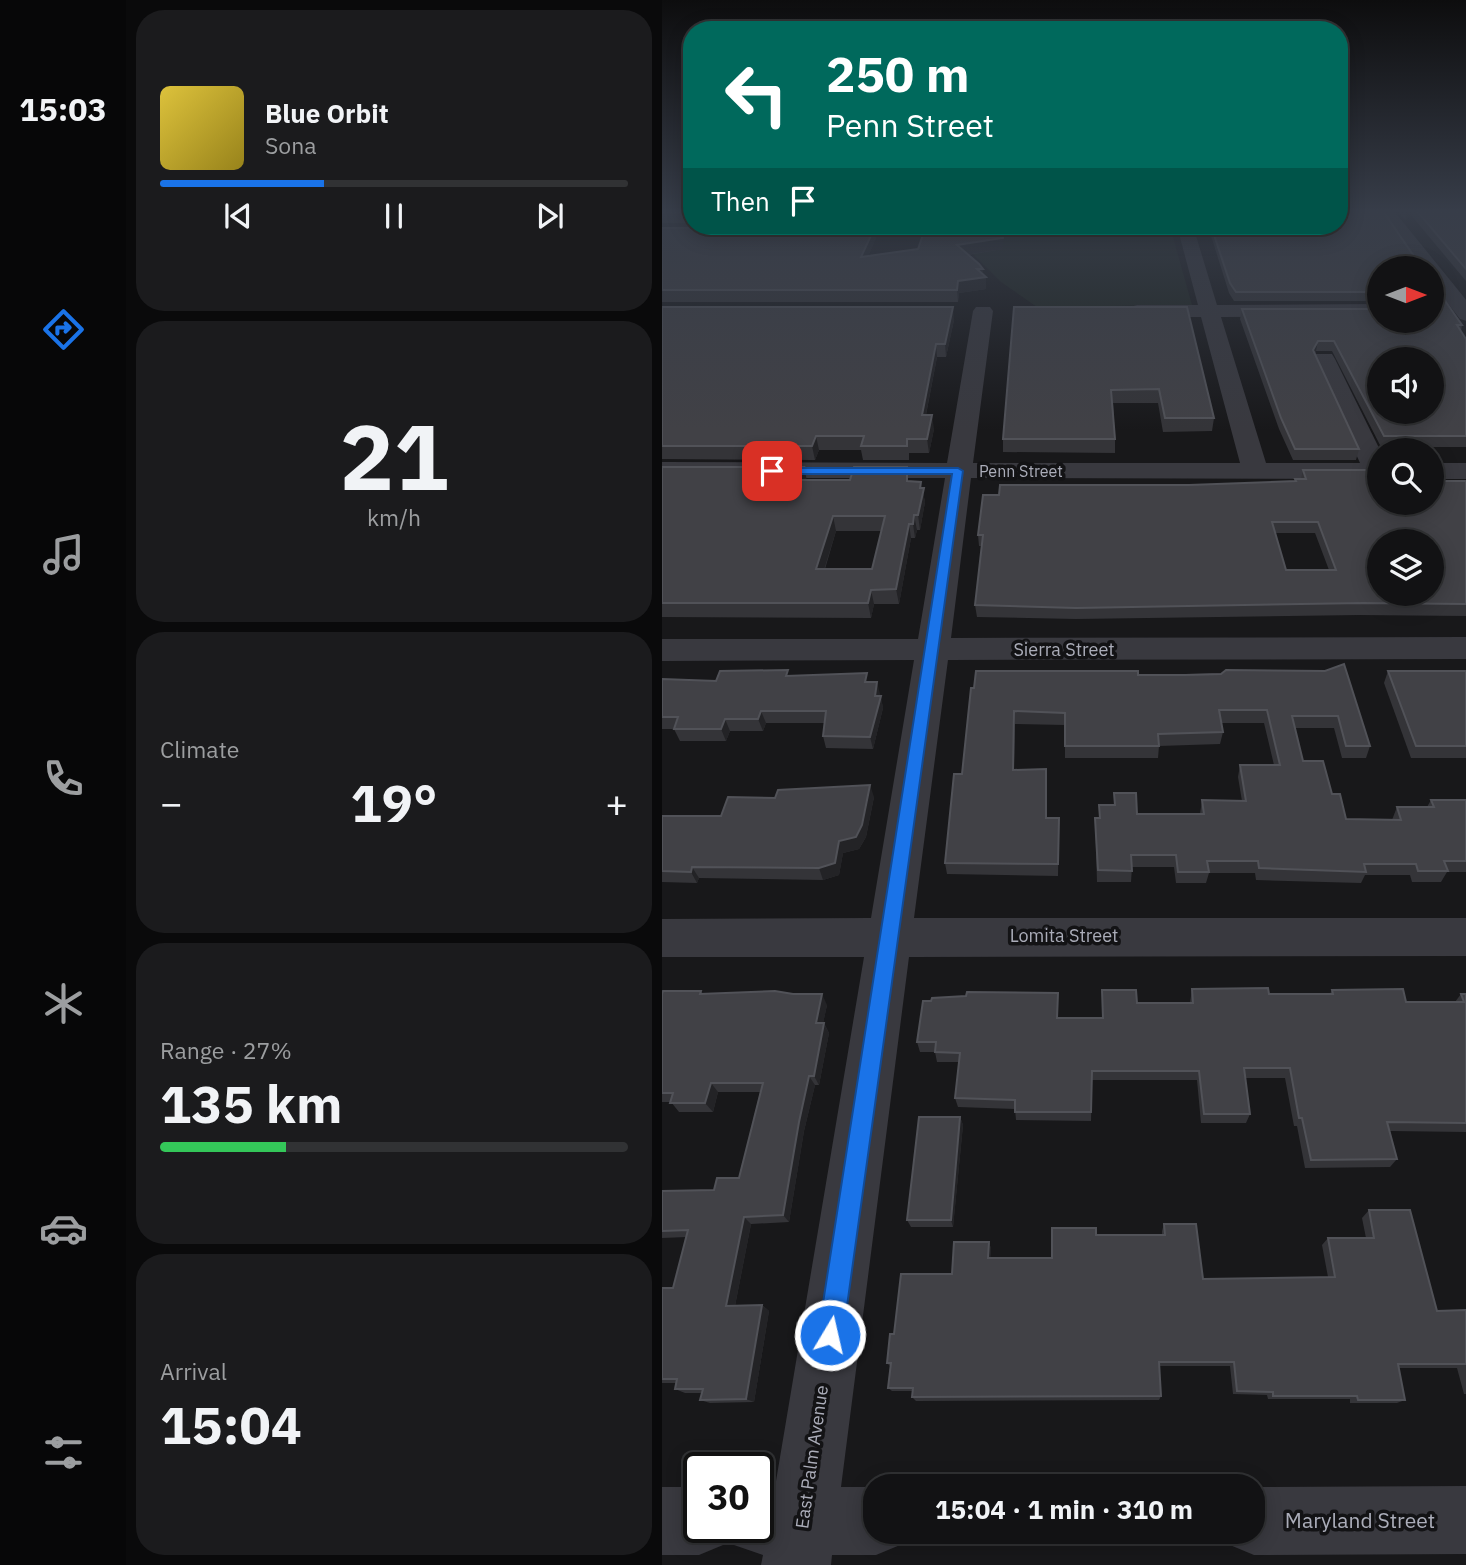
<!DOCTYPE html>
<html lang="en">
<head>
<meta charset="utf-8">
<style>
	:root { --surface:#121214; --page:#1b1b1d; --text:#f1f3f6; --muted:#9c9ea0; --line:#313234; --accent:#1a73e8 }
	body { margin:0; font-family:"IBM Plex Sans",sans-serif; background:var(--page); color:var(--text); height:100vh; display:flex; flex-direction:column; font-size:26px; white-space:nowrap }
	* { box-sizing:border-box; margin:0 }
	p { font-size:23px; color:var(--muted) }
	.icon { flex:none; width:38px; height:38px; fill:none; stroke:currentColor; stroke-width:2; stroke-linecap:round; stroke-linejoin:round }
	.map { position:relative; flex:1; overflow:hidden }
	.drawer { display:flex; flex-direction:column; gap:10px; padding:10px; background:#0a0a0b; width:536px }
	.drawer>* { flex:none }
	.hud { position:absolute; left:21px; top:21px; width:665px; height:214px; border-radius:28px; box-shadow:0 4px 18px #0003,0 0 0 2px var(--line); background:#00695c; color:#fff; overflow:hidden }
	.needle { width:46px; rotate:90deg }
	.buttons { position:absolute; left:705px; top:256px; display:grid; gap:14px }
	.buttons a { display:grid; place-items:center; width:77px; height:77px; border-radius:50%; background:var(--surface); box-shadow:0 4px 18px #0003,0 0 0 2px var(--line); font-size:35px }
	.speed { position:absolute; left:21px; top:1452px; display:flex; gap:14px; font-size:35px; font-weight:700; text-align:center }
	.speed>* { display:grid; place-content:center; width:91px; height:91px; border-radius:50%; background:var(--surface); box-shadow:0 4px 18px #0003,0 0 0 2px var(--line); line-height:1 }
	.speed .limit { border:4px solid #111; border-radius:10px; background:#fff; color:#111 }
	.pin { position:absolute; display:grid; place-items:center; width:60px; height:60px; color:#fff; margin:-30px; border-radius:14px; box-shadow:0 4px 10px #0006 }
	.me { position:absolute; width:77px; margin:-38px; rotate:9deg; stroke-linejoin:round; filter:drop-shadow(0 0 5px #0008) }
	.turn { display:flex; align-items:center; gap:24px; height:147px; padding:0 28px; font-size:32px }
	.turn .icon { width:91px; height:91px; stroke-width:2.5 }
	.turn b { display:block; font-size:49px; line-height:60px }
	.then { display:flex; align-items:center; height:66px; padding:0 28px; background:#0003; gap:14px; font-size:26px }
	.big { font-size:52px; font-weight:700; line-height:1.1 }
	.drawer .widget { flex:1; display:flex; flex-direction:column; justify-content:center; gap:10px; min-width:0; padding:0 24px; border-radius:28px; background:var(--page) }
	.drawer .dial { align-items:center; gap:0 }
	.dial b { font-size:91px; line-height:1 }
	.song { display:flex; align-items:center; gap:21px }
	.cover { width:84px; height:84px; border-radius:10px; background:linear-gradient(135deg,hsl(50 70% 55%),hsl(50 70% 35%)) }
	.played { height:7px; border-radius:4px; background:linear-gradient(90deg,var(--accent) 35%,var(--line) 35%) }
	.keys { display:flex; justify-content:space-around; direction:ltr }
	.heat { display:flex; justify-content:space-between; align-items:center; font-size:38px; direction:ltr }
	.charge { height:10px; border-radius:5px; background:linear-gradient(90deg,#34c759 27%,var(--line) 0) }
	.trip { position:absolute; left:201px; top:1474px; width:402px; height:70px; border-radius:28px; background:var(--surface); box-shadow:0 4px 18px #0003,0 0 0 2px var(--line); font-weight:700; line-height:70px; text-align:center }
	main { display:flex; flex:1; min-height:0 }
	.tabs { display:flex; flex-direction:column; width:126px; justify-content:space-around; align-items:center; background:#070708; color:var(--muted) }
	.tabs .icon { width:49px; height:49px }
	.tabs .selected { color:var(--accent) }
	.tabs b { font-size:32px; color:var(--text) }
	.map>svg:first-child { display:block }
	.green { fill:#1e2520 }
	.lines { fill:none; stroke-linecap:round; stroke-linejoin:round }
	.minor { fill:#39393f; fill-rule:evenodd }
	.wall { fill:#343438; fill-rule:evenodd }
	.shaded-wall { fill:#232326 }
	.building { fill:#414146; stroke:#515258; stroke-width:2; fill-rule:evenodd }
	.route { fill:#1a73e8; stroke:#114b97; stroke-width:2 }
	.labels { text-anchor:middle; stroke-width:7; stroke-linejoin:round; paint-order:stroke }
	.far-street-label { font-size:16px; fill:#abadb9; stroke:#131315 }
	.street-label { font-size:18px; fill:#abadb9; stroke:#131315 }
	.near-street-label { font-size:21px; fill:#abadb9; stroke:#131315 }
</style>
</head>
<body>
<main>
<nav class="tabs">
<b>15:03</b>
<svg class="icon selected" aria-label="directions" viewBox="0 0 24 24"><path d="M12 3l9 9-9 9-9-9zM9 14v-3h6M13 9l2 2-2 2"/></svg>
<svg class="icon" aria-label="music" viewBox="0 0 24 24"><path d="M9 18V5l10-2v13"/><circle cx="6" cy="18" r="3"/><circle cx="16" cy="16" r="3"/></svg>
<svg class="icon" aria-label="phone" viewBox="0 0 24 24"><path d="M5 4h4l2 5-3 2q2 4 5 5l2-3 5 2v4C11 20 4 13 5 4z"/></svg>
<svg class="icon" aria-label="climate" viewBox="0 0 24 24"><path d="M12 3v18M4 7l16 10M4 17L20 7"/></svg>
<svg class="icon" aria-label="car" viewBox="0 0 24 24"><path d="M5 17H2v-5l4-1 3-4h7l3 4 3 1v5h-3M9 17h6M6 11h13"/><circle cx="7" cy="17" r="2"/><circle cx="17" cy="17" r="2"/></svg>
<svg class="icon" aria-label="filters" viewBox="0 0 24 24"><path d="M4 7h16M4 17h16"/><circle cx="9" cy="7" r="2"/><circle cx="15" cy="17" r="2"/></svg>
</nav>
<section class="drawer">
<div class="widget">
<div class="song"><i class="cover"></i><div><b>Blue Orbit</b><p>Sona</p></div></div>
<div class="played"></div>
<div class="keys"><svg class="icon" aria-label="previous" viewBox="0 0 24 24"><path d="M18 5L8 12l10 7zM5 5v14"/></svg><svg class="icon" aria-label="pause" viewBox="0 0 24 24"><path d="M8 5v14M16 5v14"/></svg><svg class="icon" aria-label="next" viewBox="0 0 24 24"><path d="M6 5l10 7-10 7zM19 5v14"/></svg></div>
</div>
<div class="widget dial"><b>21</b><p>km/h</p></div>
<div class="widget"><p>Climate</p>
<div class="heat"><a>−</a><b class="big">19°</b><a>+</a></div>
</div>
<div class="widget"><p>Range · 27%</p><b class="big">135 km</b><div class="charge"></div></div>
<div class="widget"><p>Arrival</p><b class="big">15:04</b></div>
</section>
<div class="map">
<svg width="805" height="1565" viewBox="0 0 805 1565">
	<rect width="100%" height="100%" fill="#18181a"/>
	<polygon class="green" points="314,230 509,230 530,305 375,307 339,282 311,254"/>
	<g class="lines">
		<g class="minor">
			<polygon points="715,211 732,211 805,301 805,321 798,319 770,283 770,268 757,268"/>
			<polygon points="160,226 262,226 267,230 259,235 154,235 152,231"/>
			<polygon points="515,226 531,226 555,305 718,304 718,316 559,317 604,463 698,463 651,359 654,354 670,354 673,359 718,450 718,479 309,478 289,638 805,637 805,659 286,660 252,918 805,918 805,956 247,957 179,1487 214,1487 214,1531 243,1531 238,1545 214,1555 170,1555 169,1565 99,1565 101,1555 72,1545 66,1531 61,1545 37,1555 0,1555 0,1487 37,1487 37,1528 96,1528 96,1487 113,1487 202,957 0,957 0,919 209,918 252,660 0,661 0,639 256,639 283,478 0,478 0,462 285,463 311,311 314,307 328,307 331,311 311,463 578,463 539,317 475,317 468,315 465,311 468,307 475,305 536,305"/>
			<rect x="770" y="463" width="35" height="16"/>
			<polygon points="805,1486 805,1554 592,1555 568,1545 563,1531 592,1531 592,1487"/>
		</g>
	</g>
	<g class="wall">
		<rect x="0" y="211" width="30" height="12"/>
		<polygon points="735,211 804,211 804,281 749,215 743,220"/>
		<polygon points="546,226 677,226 718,268 718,301 572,301 567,293"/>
		<polygon points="213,227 214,238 206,256 341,249 306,255 321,275 324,289 297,293 296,302 0,302 0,228"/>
		<polygon points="0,307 292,320 284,357 275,357 264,415 272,429 267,453 247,453 247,460 201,460 199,450 157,450 153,460 0,459"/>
		<polygon points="352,307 552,418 550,431 501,432 496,403 451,403 453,439 453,453 341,452 341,439"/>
		<polygon points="580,309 800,325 799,331 804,339 804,447 719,447 670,351 654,351 653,354 697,449 694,460 631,460 617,429 578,319"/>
		<path d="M0,467l145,13 102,1 13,7 3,14 -5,28h-3l-2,8h-4l-12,66h-25l-3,14 -209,-1zM174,531h45l-9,38h-47z"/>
		<path d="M641,470l77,32 86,-21v135l-107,-1 -283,4 -99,-2 -2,-12 7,-59h-3l-1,-11 21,-40 190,-10 106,-4v-2h6zM613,533h40l14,37h-43z"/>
		<polygon points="663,671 708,746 704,758 680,758 672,728 633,728 641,761 670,794 684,819 730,820 735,807 765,807 769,800 804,800 804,872 785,872 779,882 750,882 748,875 703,875 699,883 594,880 593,873 547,873 544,883 514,883 512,867 470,867 469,882 435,882 433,818 437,818 437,805 452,805 452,793 475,814 538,814 540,800 580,801 576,777 578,765 612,765 602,723 559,723 561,732 558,744 497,746 496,758 403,758 403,725 353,724 352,770 385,818 397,818 396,876 285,874 283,863 300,774 309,688 476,675"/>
		<polygon points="726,671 804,671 804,758 749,758 722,683"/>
		<polygon points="127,676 207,682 218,694 221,708 211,749 164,748 161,736 163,723 104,723 101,731 68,731 64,741 18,741 12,729 0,729 0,679 54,681"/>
		<polygon points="212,797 204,837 197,849 181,853 177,875 161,880 37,878 35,883 0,882 0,816 59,816 113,798"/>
		<polygon points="530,989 607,994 668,994 670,990 744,1002 793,1002 799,994 804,994 804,1132 728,1131 735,1159 728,1167 643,1168 635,1126 632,1126 623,1078 583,1078 588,1114 584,1123 539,1123 535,1080 430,1080 429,1121 354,1120 353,1109 296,1107 293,1098 297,1062 275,1062 273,1052 258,1052 255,1042 440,1018 440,990 475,1003 528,1003"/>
		<polygon points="39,991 41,994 165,1005 161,1023 162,1023 167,1033 157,1085 153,1085 142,1131 127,1222 89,1224 73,1306 100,1305 107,1311 92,1402 48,1403 38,1400 40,1393 23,1393 13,1389 14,1383 0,1383 0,1288 11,1288 25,1237 0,1238 0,1191 52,1190 77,1178 98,1092 56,1092 51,1112 17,1112 9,1102 0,1102 0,994"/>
		<polygon points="298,1117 301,1125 291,1227 249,1227 245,1220"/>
		<polygon points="707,1210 775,1311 804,1310 804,1394 802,1394 795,1368 737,1368 743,1400 735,1403 688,1403 688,1399 606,1399 605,1395 571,1394 568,1366 497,1366 499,1396 497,1400 254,1401 250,1397 250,1391 230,1391 226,1388 228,1366 225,1363 232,1334 290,1274 327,1242 329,1249 328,1258 390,1258 434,1235 500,1235 500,1231 502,1224 541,1279 666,1277 660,1245 666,1238 704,1238 700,1218"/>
	</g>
	<g class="shaded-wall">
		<polygon points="745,211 750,211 749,215 743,220"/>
		<polygon points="213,227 214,238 201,269 199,257"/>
		<polygon points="341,238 341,249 296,256 295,245"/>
		<polygon points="315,269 321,269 321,277 324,277 324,289 297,293 296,302 295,290 296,281"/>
		<polygon points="291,307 292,320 284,357 283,344"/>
		<polygon points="656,341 654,351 649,360 651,350"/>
		<polygon points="274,344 275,357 261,429 260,415"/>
		<polygon points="270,415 272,429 267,453 265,439"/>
		<polygon points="154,436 157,450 153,460 150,446"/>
		<polygon points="142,467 145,481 136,480"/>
		<polygon points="259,482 263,502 258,530 256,515"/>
		<polygon points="252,515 255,530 253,538 251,524"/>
		<polygon points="171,516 174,531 158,583 154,569"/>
		<polygon points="247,524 249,538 237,604 234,589"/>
		<polygon points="209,590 212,604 209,618 206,603"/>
		<polygon points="215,682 218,694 215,708 213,696"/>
		<polygon points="219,696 221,708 211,749 208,737"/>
		<polygon points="99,711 104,723 101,731 96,719"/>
		<polygon points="352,711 353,724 351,782 351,770"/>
		<polygon points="63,719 68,731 64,741 59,729"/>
		<polygon points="208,785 212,797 204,837 197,849 181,853 177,875 161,880 157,868 177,841"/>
		<polygon points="30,867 37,878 35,883 29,872"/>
		<polygon points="160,994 165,1005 159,1033 154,1023"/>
		<polygon points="162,1023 167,1033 157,1085 152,1076"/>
		<polygon points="147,1076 153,1085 142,1131 127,1222 121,1215 137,1122"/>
		<polygon points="49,1083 56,1092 51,1112 43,1103"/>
		<polygon points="298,1117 301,1125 291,1227 289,1220"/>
		<polygon points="82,1217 89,1224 72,1311 64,1306"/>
		<polygon points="327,1242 329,1249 328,1264 326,1258"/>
		<polygon points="100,1305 107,1311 92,1402 84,1399"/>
	</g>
	<g class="building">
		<rect x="0" y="211" width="30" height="2"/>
		<polygon points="677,211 721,211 760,268 718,268 718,292 574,292 568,283 549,226 677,226"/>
		<polygon points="755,211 804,211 804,269"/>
		<polygon points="264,226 340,226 341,238 295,245 317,264 321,269 315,269 324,277 296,281 295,290 0,290 0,228 213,227 199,257 256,249"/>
		<path d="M770,282l30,43h-5l9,14v97h-82l-50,-95h-16l-5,9 46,99h-64l-14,-31 -39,-109h138v11h52zM718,359h52v52h-52z"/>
		<polygon points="0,307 291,307 283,344 274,344 260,415 270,415 265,439 245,439 245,446 199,446 202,436 154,436 150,446 0,446"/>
		<polygon points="352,307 525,307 552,418 503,418 497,389 449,390 453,439 341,439"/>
		<path d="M0,467h142l-6,13h52l4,-13h53v14l14,1 -1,6h4l-6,27h-4l-1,9h-4l-13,65 -25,1 -3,13h-206zM171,516h52l-13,53h-56z"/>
		<path d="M641,470h65l4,9 8,1v22h52v-21h34v123l-103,-1 -287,5 -101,-3 8,-70h-5l5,-40h16l1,-10h189l107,-4 -1,-2h11zM610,522h46l18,48h-50zM718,541h52v52h-52z"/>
		<polygon points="682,664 708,746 684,746 676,716 630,716 641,761 661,761 670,794 678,794 684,819 739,820 735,807 772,807 769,800 804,800 804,861 782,861 786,871 756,871 754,864 702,864 704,872 597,868 596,861 545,861 547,872 516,872 514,855 469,855 470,871 436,870 433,818 438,818 437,805 453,805 452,793 474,793 475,814 542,814 540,800 584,801 578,765 618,765 605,710 557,710 561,732 496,734 497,746 403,746 403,713 352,711 351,770 384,769 384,818 397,818 396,864 283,863 292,774 300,774 309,688 312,688 314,671 476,671 476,675 523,675 559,674 564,670 663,671"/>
		<polygon points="126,670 124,676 205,673 203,682 215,682 213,696 219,696 208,737 161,736 164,711 99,711 96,719 63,719 59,729 12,729 16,717 0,717 0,679 54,681 58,671"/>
		<polygon points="726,671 804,671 804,746 754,746"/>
		<polygon points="208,785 200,825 194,837 177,841 173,863 157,868 30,867 29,872 0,871 0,816 59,816 66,797 113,798 116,790"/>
		<polygon points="606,988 607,994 671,994 670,990 741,989 744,1002 802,1002 799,994 804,994 804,1123 725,1122 735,1159 649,1160 640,1118 637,1118 628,1068 582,1068 588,1114 542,1114 537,1071 430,1071 429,1112 353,1112 353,1100 293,1098 298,1053 273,1052 274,1042 255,1042 261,1001 269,1001 270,998 304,996 305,992 396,993 395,1018 441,1018 440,990 474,990 475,1003 531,1003 530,989"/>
		<polygon points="1,991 39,991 38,994 113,991 131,994 160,994 154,1023 162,1023 152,1076 147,1076 137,1122 121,1215 82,1217 64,1306 100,1305 84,1399 38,1400 41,1389 13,1389 15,1379 0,1379 0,1288 11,1288 26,1230 0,1231 0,1191 52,1190 55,1178 77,1178 101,1083 49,1083 43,1103 8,1103 11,1093 0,1093 0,994"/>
		<polygon points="257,1117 298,1117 289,1220 245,1220"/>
		<polygon points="707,1210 748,1210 775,1311 804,1310 804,1364 736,1364 743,1400 696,1400 695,1396 611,1396 611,1392 575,1391 572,1362 497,1362 499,1396 250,1397 251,1388 226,1388 229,1363 225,1363 228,1334 232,1334 239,1274 290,1274 292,1242 327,1242 326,1258 390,1258 390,1228 434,1228 434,1235 503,1235 502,1224 534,1224 541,1279 673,1277 666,1238 712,1238"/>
	</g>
	<linearGradient id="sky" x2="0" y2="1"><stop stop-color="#0d0d0e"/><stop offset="0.49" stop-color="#373d49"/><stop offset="1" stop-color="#373d49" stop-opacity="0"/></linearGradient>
	<rect width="805" height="430" fill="url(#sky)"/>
	<polygon class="route" points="107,468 296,468 301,471 181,1335 177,1344 168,1348 160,1344 156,1335 290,474 110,474 105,471"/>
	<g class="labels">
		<g class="far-street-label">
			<text x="359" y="477">Penn Street</text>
		</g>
		<g class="street-label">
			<text x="402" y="656">Sierra Street</text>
			<text x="402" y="942">Lomita Street</text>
			<text transform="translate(150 1457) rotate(-82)" y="6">East Palm Avenue</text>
		</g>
		<g class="near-street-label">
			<text x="698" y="1528">Maryland Street</text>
		</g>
	</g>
</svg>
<div class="buttons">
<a><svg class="needle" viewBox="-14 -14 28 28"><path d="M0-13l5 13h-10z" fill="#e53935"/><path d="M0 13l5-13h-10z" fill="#9c9ea0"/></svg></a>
<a><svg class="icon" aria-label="sound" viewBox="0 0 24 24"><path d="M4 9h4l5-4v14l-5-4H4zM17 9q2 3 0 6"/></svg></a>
<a><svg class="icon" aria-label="search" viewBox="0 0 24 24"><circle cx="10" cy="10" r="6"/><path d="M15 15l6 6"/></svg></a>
<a><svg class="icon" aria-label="layers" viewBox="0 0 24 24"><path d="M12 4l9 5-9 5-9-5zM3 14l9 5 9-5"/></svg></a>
</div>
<div class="speed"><div class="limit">30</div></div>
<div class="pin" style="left:110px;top:471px;background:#d93025"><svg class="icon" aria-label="arrive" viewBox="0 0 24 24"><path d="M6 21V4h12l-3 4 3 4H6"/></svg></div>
<svg class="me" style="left:168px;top:1335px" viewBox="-20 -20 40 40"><circle r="17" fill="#1a73e8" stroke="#fff" stroke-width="3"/><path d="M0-11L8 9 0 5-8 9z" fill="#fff"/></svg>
<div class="trip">15:04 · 1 min · 310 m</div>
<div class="hud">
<div class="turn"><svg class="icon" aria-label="left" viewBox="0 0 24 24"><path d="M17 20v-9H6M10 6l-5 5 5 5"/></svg><div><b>250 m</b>Penn Street</div></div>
<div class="then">Then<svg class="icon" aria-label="arrive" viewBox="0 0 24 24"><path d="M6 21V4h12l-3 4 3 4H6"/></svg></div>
</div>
</div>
</main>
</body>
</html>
